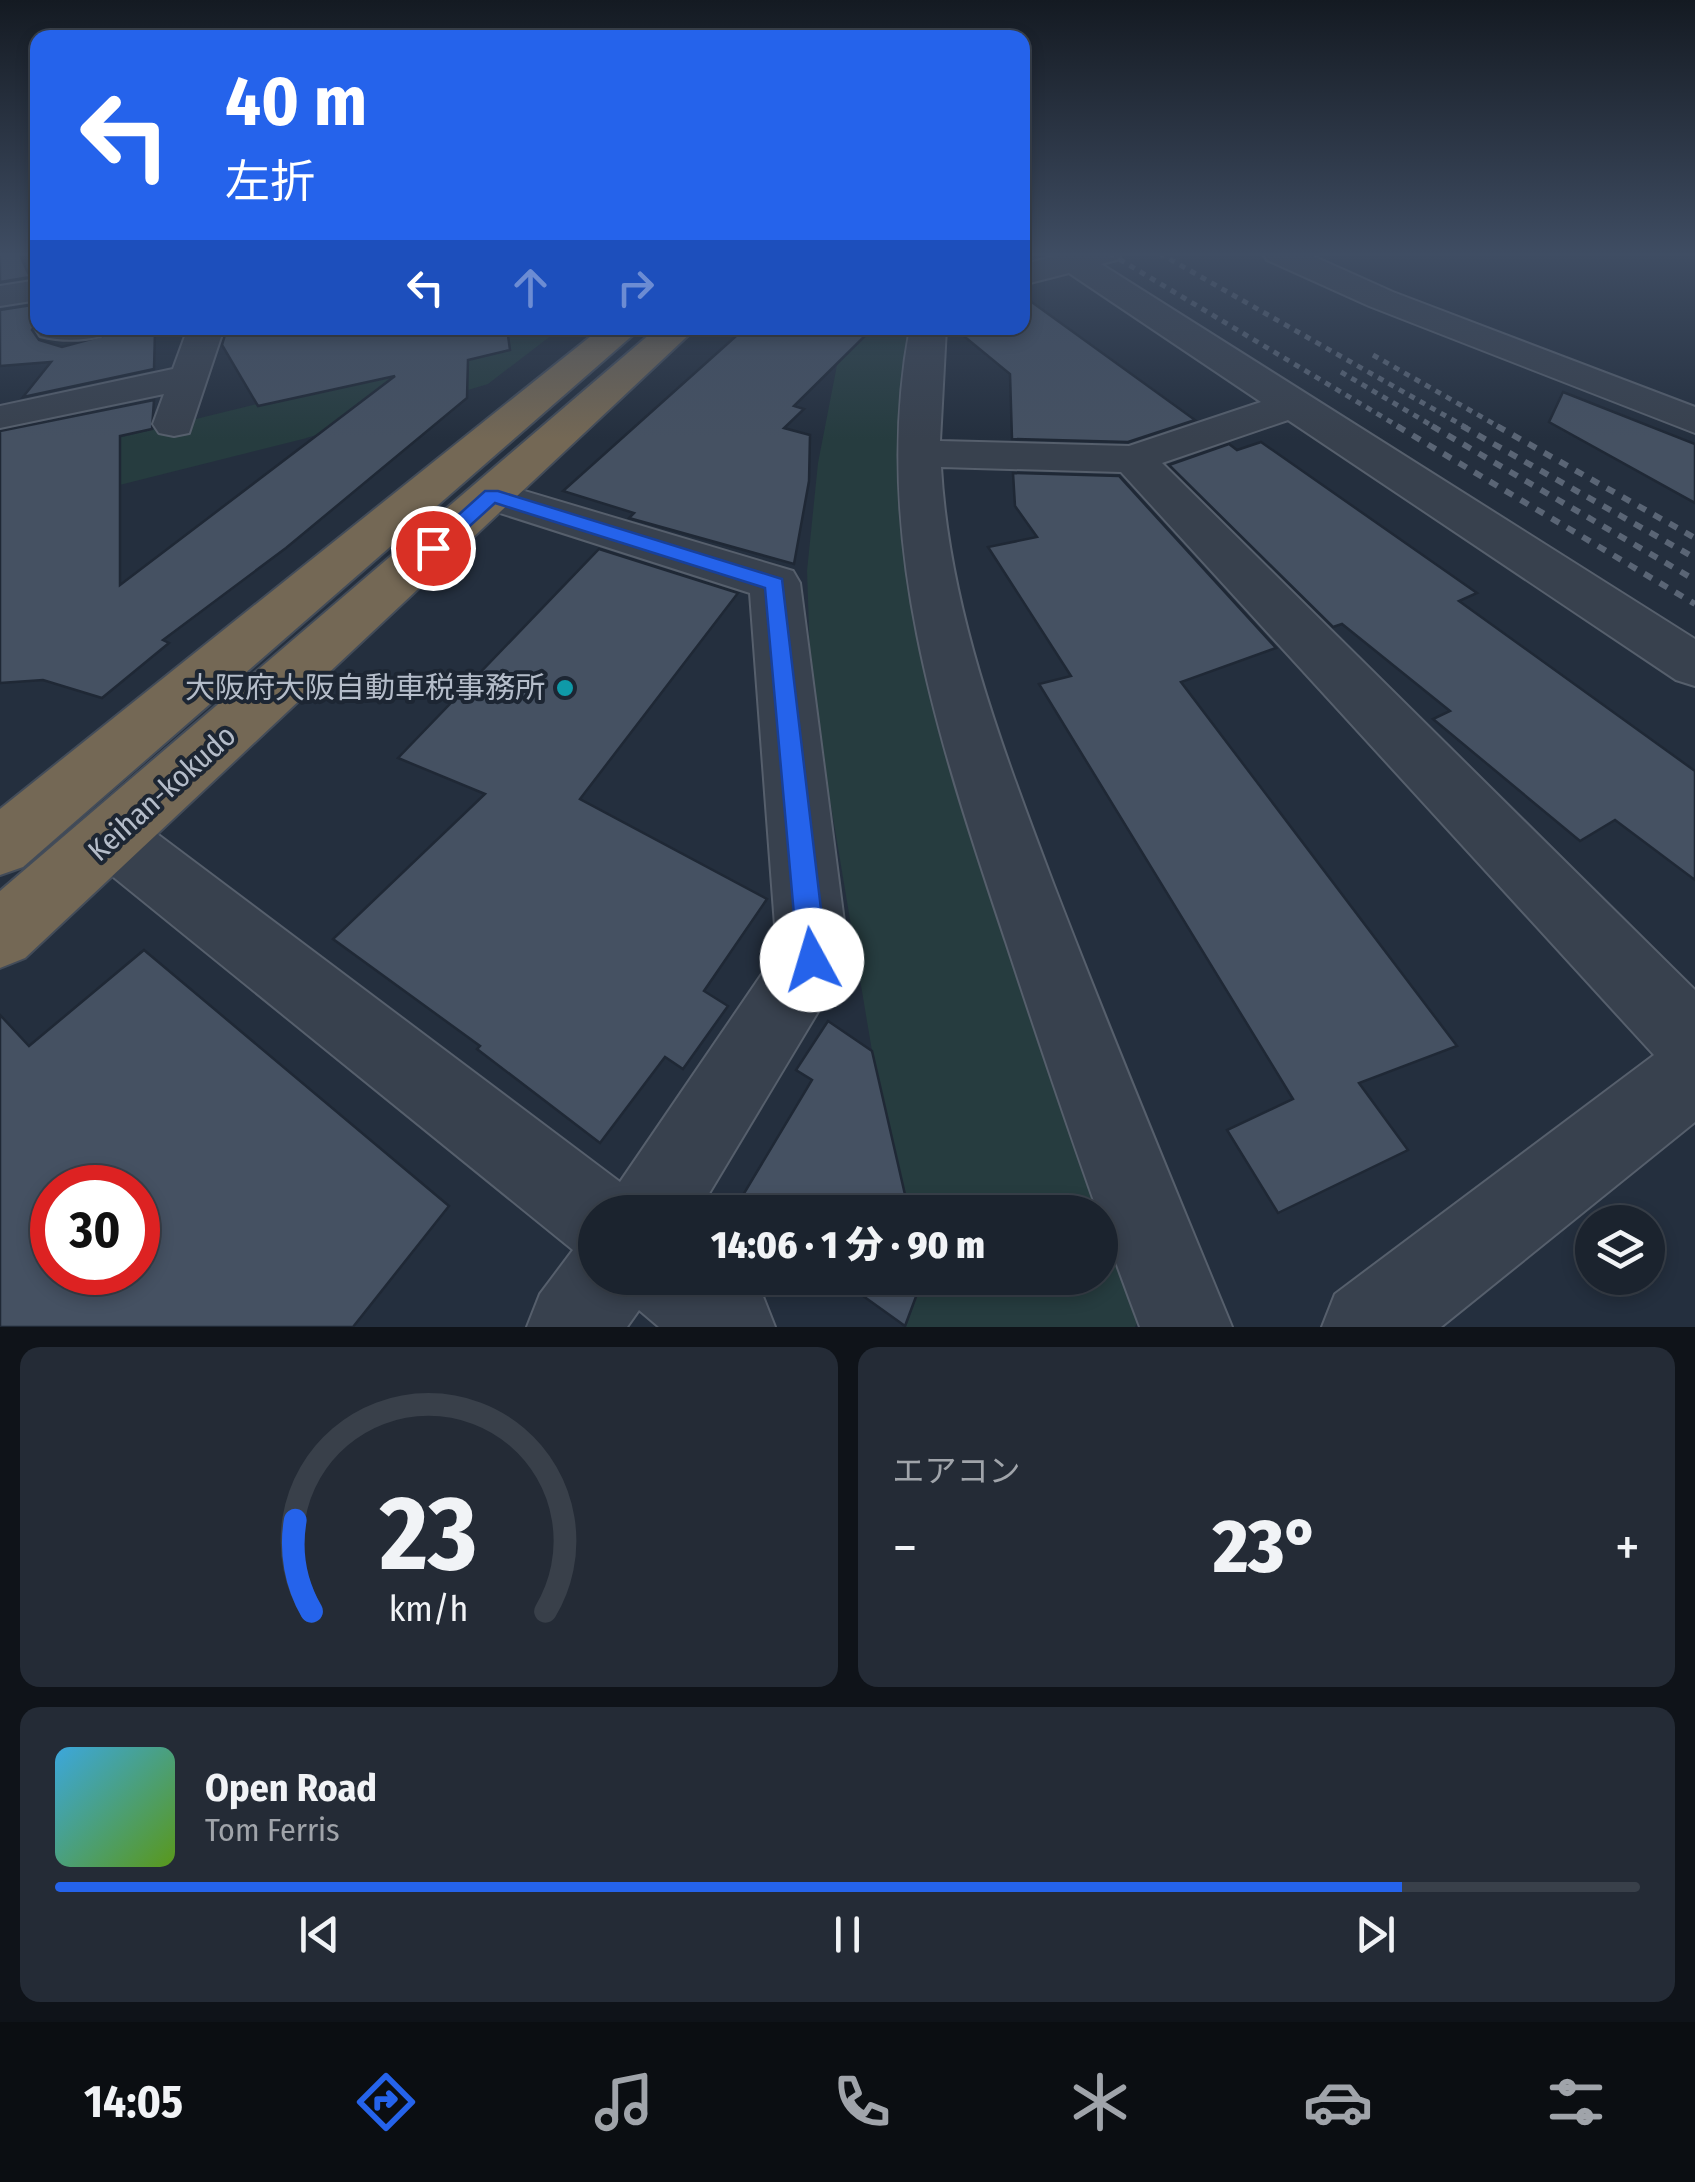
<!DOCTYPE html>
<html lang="ja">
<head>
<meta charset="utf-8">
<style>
	:root { --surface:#1b232e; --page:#242b36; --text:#f1f3f6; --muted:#a0a4aa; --line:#39404a; --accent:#2563eb }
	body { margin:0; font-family:"Fira Sans Condensed","Noto Sans JP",sans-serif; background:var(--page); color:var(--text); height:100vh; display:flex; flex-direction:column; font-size:38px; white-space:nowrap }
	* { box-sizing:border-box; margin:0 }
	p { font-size:32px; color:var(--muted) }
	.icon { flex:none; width:55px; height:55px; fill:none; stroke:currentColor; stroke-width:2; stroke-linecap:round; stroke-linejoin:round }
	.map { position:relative; height:1327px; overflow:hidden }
	.sheet { display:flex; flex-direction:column; gap:20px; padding:20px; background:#0f1319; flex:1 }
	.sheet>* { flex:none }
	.guide { position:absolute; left:30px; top:30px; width:1000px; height:305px; border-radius:20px; box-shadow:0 5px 15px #0003,0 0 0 2px var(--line); background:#2563eb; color:#fff; overflow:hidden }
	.fabs { position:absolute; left:1575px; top:1205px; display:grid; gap:20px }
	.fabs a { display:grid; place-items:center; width:90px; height:90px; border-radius:50%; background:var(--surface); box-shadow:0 5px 15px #0003,0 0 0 2px var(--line); font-size:50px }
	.speed { position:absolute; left:30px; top:1165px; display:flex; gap:20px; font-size:50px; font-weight:700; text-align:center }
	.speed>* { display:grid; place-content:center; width:130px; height:130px; border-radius:50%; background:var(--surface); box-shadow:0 5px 15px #0003,0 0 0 2px var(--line); line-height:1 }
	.speed .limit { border:15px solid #d22; background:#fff; color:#111 }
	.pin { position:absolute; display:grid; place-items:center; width:85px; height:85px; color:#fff; margin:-42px; border:5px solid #fff; border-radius:50%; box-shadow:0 2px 10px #0007 }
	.me { position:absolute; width:110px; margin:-55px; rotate:354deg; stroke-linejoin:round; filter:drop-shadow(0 0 8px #0008) }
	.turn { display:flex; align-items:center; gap:35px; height:210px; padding:0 30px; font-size:45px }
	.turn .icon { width:130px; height:130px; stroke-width:2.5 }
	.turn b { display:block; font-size:70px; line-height:85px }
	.lanes { display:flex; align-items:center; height:95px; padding:0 30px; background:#0003; justify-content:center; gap:50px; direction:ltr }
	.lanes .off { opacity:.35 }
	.big { font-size:75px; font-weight:800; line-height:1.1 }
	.sheet .widget { flex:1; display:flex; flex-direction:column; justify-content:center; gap:15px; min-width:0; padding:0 35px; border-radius:20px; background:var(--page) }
	.sheet .dial { align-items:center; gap:0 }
	.dial svg { height:260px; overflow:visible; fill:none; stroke:var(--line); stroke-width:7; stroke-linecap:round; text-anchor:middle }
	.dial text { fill:var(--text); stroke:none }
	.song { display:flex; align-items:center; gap:30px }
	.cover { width:120px; height:120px; border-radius:15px; background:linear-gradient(135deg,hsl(200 70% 55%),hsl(90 70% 35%)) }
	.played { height:10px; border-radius:5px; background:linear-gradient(90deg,var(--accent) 85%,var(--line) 85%) }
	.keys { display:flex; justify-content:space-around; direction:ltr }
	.heat { display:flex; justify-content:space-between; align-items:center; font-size:55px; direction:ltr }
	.sheet .tiles { flex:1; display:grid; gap:20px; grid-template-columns:1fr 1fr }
	.widget:last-child { grid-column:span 2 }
	.trip { position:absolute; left:578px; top:1195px; width:540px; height:100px; border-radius:50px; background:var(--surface); box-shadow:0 5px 15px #0003,0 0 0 2px var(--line); font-weight:800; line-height:100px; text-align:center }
	.dock { display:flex; height:160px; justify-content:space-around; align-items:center; background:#0b0e12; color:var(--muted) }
	.dock .icon { width:70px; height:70px }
	.dock .on { color:var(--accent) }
	.dock b { font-size:45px; color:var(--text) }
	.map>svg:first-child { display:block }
	.green { fill:#263c3f }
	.building { fill:#455162; stroke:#1f2835; stroke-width:2.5; fill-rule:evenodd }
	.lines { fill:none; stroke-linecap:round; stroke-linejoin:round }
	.minor-casing { stroke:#565f6c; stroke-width:4 }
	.highway-casing { stroke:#434c59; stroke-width:4 }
	.minor { fill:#38414e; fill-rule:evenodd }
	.highway { fill:#746855; fill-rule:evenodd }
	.rail-far1 { stroke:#5a6575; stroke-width:5; stroke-dasharray:6 6; stroke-linecap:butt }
	.rail { stroke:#5a6575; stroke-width:6; stroke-dasharray:9 9; stroke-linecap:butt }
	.route { fill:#2563eb; stroke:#184099; stroke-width:2.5 }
	.culture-dot { fill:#0f9aa8; stroke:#1d2633; stroke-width:4 }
	.labels { text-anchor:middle; stroke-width:8; stroke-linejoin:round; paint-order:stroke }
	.poi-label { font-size:30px; fill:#b4bcc9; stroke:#1d2633; text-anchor:end }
	.street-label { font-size:30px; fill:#b4bcc9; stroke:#1d2633 }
</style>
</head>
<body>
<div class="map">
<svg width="1695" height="1327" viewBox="0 0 1695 1327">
	<rect width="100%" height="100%" fill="#242f3e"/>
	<g class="green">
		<polygon points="511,328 561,328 488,384 303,439 0,515 0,467 310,391"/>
		<polygon points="862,328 917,328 911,371 908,522 1141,1316 1135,1327 906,1327 923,1278 1100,1278 1100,1212 909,1212 872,1051 811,686 807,571 818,463 837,365"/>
	</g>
	<g class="building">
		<polygon points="0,253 19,253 30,277 0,282"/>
		<polygon points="1022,295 1195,420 1128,442 1012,439 1010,374 954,328 1022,328"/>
		<polygon points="38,304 38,320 32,330 39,340 62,347 106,335 155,331 154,369 23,397 51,362 0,366 0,310"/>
		<polygon points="227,328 507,328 510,350 468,360 467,398 286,548 163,640 169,643 102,698 43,680 0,683 0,431 154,400 152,429 120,436 120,585 395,376 258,406 222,345"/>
		<polygon points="745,328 873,328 794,406 804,409 784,428 810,435 809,481 794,564 629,518 634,513 563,491"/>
		<polygon points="1563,392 1695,444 1695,503 1549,422"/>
		<polygon points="1261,442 1477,593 1459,601 1695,771 1695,880 1615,820 1580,841 1433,719 1450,711 1342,624 1333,627 1169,465 1229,444 1237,450"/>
		<polygon points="1013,473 1119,476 1276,648 1181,682 1457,1046 1359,1083 1408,1150 1278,1213 1227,1130 1293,1099 1039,684 1071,676 988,547 1037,537 1015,506"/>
		<polygon points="599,549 738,593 580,799 767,899 704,991 728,1006 683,1069 665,1057 600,1143 477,1049 480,1046 333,939 485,794 398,758"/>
		<path d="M144,950l305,256 -96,121h-353v-312l29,31zM52,1188h86v84h-86z"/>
		<polygon points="828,1021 872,1051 909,1212 748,1212 737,1205 812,1080 796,1070"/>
		<polygon points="838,1278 923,1278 905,1326"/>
	</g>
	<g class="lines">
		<defs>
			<g id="minor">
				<path d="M1066,253h56l-5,7 -16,4 594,375v47l-19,-6 -388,-260 -126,43 533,527v132l-254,205h-119l13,-33 319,-239 -533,-583 -180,-5c8,143 62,283 112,416 57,149 118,296 179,444h-92c-48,-127 -91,-254 -134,-385 -66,-198 -136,-403 -96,-614h36l-6,113 189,5 132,-44 -192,-129 -47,12v-20z"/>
				<polygon points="1262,253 1306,253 1393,292 1695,407 1695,433 1369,306 1267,260"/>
				<polygon points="38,280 38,300 0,306 0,286"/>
				<path d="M38,324v4h68l-5,8c-20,5 -41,5 -61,0l-5,-8z"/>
				<polygon points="188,328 224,328 189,433 174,436 159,433 153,424 164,394 0,428 0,406 173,369"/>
				<polygon points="491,481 793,571 800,583 849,960 698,1212 595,1212 595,1278 740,1278 762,1294 775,1327 659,1327 639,1310 627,1327 527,1327 540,1294 573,1250 90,858 81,838 90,818 113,810 136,818 620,1182 777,952 750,593 475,505 468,495 475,485"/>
			</g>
			<g id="highway">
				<polygon points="601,328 641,328 23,867 0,875 0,809"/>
				<polygon points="657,328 696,328 25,958 0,968 0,891"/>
			</g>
		</defs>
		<use href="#minor" class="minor-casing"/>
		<use href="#highway" class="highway-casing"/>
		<use href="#minor" class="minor"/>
		<use href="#highway" class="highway"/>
		<g class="rail-far1">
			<polyline points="1109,253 1401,428"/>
			<polyline points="1159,253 1467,428"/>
			<polyline points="1373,355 1501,428"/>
			<polyline points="1341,372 1436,428"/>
		</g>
		<g class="rail">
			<polyline points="1397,426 1695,604"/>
			<polyline points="1432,426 1695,580"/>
			<polyline points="1462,426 1695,558"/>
			<polyline points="1497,426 1695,538"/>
		</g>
	</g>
	<linearGradient id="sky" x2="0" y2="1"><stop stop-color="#141a22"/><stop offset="0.58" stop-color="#3f4d63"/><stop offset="1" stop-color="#3f4d63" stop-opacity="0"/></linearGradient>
	<rect width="1695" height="439" fill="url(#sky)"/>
	<polygon class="route" points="485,491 498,491 782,579 827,960 823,969 812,974 802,969 798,960 765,588 495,503 440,553 426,553 426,544"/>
	<circle class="culture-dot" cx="565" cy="688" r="10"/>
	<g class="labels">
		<g class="poi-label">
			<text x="545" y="698">大阪府大阪自動車税事務所</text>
		</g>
		<g class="street-label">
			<text transform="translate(162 793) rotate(-42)" y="10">Keihan-kokudo</text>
		</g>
	</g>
</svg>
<div class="fabs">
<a><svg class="icon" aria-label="layers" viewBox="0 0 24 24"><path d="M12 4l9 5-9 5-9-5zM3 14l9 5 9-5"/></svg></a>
</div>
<div class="speed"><div class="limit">30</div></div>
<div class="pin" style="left:433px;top:548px;background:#d93025"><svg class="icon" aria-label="arrive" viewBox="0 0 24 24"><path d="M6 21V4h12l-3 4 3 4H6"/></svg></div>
<svg class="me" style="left:812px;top:960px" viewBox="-20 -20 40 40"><circle r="19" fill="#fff"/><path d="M0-13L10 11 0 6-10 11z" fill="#2563eb"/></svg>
<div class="trip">14:06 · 1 分 · 90 m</div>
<div class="guide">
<div class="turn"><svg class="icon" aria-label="left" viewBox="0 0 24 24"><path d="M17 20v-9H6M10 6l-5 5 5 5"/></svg><div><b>40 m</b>左折</div></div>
<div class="lanes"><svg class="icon" aria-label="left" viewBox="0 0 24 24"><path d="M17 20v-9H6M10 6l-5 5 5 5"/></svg><svg class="icon off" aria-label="ahead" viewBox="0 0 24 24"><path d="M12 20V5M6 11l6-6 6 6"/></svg><svg class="icon off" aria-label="right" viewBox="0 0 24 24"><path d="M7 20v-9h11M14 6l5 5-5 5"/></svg></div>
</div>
</div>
<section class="sheet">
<div class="tiles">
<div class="widget dial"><svg viewBox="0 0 100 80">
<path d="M14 69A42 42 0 1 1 86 69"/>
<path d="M14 69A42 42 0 0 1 9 41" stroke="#2563eb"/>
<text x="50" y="56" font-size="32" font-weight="700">23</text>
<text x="50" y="72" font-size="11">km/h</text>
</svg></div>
<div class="widget"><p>エアコン</p>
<div class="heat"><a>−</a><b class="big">23°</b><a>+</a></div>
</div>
<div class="widget">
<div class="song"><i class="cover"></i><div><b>Open Road</b><p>Tom Ferris</p></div></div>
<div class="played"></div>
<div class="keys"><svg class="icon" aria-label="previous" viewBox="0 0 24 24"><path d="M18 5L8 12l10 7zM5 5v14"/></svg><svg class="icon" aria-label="pause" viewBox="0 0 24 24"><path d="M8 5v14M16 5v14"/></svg><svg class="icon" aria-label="next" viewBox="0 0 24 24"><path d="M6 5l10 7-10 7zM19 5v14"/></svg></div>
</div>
</div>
</section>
<nav class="dock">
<b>14:05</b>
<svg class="icon on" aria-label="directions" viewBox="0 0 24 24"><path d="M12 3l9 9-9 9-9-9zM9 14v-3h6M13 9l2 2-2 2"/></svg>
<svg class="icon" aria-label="music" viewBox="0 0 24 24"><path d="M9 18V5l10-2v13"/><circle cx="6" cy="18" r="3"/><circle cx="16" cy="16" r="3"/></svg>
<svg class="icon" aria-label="phone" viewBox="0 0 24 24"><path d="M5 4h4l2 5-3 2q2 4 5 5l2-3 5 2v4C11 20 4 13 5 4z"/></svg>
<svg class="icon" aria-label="climate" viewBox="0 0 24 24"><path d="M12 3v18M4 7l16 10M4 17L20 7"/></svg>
<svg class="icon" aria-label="car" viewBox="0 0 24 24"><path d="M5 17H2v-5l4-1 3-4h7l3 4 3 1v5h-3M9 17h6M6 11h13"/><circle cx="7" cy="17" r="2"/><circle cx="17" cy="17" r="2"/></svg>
<svg class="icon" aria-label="filters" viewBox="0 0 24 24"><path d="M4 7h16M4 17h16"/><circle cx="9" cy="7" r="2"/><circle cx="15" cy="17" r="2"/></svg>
</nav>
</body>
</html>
